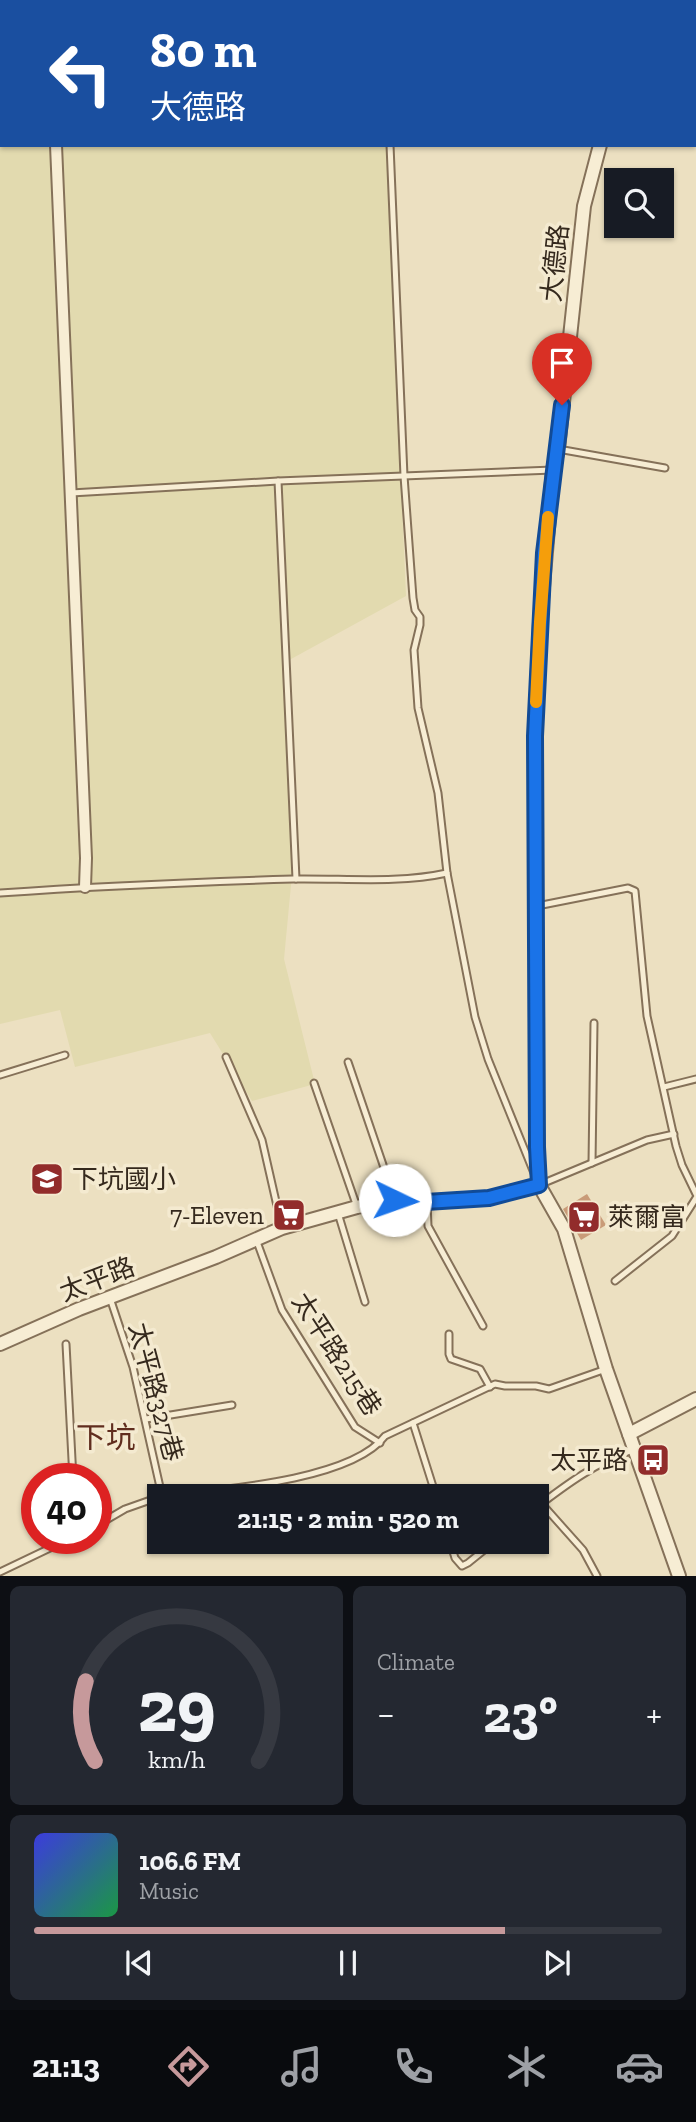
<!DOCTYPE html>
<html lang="en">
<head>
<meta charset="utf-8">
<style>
	:root { --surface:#171b24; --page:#242831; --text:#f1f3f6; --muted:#9ea1a6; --line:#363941; --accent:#c6999b }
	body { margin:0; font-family:"Zilla Slab","Noto Sans TC",serif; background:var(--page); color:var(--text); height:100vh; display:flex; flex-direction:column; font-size:26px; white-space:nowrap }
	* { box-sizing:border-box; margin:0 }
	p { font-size:23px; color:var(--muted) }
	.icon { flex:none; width:38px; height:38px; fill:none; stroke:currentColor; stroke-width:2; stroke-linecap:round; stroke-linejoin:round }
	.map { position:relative; height:1576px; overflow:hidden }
	.drawer { display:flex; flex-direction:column; gap:10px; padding:10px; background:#0d0f14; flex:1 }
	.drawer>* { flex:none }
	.hud { position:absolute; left:0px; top:0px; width:696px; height:147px; box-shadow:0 2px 5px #0004; background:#1a4fa0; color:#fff; overflow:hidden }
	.buttons { position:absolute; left:604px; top:168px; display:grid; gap:14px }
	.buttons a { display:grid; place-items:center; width:70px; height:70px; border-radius:0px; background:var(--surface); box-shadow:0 2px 5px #0004; font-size:35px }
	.speed { position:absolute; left:21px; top:1463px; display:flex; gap:14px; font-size:35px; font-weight:700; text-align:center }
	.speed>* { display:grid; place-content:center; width:91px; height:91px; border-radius:50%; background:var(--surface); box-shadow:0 2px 5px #0004; line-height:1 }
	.speed .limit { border:10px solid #d22; background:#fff; color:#111 }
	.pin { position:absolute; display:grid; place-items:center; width:60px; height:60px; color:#fff; margin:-72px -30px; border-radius:50% 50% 50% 0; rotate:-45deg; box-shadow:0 0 7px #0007 }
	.pin .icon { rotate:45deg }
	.me { position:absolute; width:77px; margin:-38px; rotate:93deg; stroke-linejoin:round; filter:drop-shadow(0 0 5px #0008) }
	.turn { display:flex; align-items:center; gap:24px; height:147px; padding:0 35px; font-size:32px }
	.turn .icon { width:91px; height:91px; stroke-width:2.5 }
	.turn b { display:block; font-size:49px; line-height:60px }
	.big { font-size:52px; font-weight:700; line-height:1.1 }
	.drawer .tile { flex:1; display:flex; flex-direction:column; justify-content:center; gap:10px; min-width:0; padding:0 24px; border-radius:10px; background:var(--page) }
	.drawer .dial { align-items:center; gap:0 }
	.dial svg { height:182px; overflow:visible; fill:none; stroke:var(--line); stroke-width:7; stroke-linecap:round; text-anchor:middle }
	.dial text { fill:var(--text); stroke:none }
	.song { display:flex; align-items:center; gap:21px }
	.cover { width:84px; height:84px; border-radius:10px; background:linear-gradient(135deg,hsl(240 70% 55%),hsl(140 70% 35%)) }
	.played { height:7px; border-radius:4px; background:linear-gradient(90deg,var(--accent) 75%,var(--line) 75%) }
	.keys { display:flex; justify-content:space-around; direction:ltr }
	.heat { display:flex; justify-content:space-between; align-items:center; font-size:38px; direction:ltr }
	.drawer .tiles { flex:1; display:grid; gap:10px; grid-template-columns:1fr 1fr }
	.tile:last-child { grid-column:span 2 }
	.trip { position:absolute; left:147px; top:1484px; width:402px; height:70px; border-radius:0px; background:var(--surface); box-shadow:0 2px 5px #0004; font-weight:700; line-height:70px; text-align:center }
	.dock { display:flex; height:112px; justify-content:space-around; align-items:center; background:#090b0e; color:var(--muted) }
	.dock .icon { width:49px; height:49px }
	.dock .current { color:var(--accent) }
	.dock b { font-size:32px; color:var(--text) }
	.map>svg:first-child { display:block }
	.farmland { fill:#e2daaf }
	.building { fill:#c99b78 }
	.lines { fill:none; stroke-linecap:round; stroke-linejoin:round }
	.service-casing { stroke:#857159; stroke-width:9 }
	.minor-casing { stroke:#857159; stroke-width:14 }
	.tertiary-casing { stroke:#857159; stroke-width:16 }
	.service { stroke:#f7edd4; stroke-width:5 }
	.minor { stroke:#f7edd4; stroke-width:10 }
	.tertiary { stroke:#f7edd4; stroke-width:12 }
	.route-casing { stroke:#114b97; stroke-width:18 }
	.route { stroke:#1a73e8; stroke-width:12 }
	.slow { stroke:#f59e0b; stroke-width:12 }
	.labels { text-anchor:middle; stroke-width:7; stroke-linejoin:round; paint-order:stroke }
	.street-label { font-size:26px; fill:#35291d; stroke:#f4ead0 }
	.poi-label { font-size:26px; fill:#35291d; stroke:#f4ead0; text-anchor:start }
	.quarter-label { font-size:30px; fill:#602d1e; stroke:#f4ead0 }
</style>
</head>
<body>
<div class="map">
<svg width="696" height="1576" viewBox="0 0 696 1576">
	<rect width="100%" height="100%" fill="#ece0c1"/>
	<polygon class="farmland" points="2,145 386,145 406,596 282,664 293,864 284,959 315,1084 252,1101 210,1033 75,1067 60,1010 0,1024 0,146"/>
	<polygon class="building" points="587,1194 606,1225 581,1240 563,1209"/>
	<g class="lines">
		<defs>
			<g id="service">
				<polyline points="384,0 384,2"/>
				<polyline points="390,145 404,476 413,598 415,610 420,617 420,625 414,650 418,708 438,793 447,873 475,1017 488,1059 534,1173"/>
				<polyline points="558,449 665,468"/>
				<polyline points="278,481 296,879"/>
				<polyline points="71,493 278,481 553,470"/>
				<path d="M0,893c98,-7 195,-11 293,-14 51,-1 104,5 154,-6"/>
				<polyline points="537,906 628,888 635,891 647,1016 676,1146 682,1165 696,1194"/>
				<polyline points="226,1057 262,1140 282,1228"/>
				<polyline points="348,1062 395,1200"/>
				<polyline points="0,1075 65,1055"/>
				<polyline points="314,1083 357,1207"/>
				<polyline points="664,1087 696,1079"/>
				<polyline points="592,1163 594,1023"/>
				<polyline points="539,1185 647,1140 674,1134"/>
				<polyline points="427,1202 428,1226 483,1326"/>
				<polyline points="338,1213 365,1302"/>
				<polyline points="256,1239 282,1310 355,1427 380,1443"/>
				<polyline points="615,1281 672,1236 696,1198"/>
				<polyline points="110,1298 133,1367 162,1496"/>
				<polyline points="449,1334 449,1354 451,1359 480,1369 490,1387"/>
				<polyline points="66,1344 73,1479"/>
				<polyline points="146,1419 232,1405"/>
				<polyline points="413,1423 436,1496"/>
				<path d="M162,1496c56,-6 189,-15 223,-60l110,-52 10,2h31l13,3 57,-20"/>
				<polyline points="542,1504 583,1550 597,1576"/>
				<path d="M537,1507c30,-23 60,-45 96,-57"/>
				<polyline points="96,1526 125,1509 159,1497"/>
				<polyline points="450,1542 455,1558 462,1566 468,1563 494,1542"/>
				<polyline points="0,1572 71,1538"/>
			</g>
			<g id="minor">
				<polyline points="0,14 2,17"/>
				<polyline points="56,145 86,858 85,887"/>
			</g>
			<g id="tertiary">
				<polyline points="695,57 696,55"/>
				<polyline points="600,145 584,206 558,449 553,470 540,622 535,736 537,1147 539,1185 564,1229 606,1369 679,1576"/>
				<polyline points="0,1344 79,1309 216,1257 282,1228 357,1207 395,1200 427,1202 489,1198 539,1185"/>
				<polyline points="629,1434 696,1399"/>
			</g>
		</defs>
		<use href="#service" class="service-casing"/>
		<use href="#minor" class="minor-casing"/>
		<use href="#tertiary" class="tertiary-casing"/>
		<use href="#service" class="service"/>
		<use href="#minor" class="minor"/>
		<use href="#tertiary" class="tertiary"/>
	</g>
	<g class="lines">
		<defs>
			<polyline id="route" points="395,1200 426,1202 489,1198 539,1185 537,1147 535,736 544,553 562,405"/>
		</defs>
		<use href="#route" class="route-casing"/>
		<use href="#route" class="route"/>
		<polyline class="slow" points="536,702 540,622 548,517"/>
	</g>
	<defs>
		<symbol id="school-square" viewBox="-11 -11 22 22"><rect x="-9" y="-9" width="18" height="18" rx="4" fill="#922c2b" stroke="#f4ead0"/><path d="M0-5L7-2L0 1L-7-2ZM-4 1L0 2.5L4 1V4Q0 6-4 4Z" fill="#fff"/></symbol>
		<symbol id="supermarket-square" viewBox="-11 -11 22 22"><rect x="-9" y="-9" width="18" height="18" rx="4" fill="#922c2b" stroke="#f4ead0"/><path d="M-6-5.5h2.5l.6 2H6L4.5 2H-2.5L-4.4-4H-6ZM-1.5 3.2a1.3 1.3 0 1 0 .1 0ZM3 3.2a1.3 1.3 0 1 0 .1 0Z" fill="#fff"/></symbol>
		<symbol id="bus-square" viewBox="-11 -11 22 22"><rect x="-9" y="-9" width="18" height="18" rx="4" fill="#922c2b" stroke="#f4ead0"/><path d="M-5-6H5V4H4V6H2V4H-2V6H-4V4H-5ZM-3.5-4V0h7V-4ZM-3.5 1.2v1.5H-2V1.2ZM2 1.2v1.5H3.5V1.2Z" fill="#fff"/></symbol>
	</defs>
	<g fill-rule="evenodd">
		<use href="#school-square" x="28" y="1160" width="38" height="38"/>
		<use href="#supermarket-square" x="270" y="1196" width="38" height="38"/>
		<use href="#supermarket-square" x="565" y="1198" width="38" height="38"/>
		<use href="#bus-square" x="634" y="1441" width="38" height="38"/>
	</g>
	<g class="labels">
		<g class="street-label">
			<text transform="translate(555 263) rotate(-84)" y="9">大德路</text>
			<text transform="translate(97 1279) rotate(-21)" y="9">太平路</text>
			<text transform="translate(337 1354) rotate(57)" y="9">太平路215巷</text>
			<text transform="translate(156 1392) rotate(75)" y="9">太平路327巷</text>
		</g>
		<g class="poi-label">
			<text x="72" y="1188">下坑國小</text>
			<text x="264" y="1224" text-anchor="end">7-Eleven</text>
			<text x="608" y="1226">萊爾富</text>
			<text x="628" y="1469" text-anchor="end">太平路</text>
		</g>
		<g class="quarter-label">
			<text x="106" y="1448">下坑</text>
		</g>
	</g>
</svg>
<div class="buttons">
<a><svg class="icon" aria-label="search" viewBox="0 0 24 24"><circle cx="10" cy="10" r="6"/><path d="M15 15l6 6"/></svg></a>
</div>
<div class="speed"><div class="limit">40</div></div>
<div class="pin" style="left:562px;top:405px;background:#d93025"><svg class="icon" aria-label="arrive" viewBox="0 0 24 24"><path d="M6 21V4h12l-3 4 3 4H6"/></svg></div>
<svg class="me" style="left:395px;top:1200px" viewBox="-20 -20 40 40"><circle r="19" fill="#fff"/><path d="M0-13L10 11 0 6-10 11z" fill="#1a73e8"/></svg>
<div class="trip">21:15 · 2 min · 520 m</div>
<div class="hud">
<div class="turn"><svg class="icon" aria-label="left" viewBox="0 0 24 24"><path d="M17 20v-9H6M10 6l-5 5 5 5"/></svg><div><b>80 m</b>大德路</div></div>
</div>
</div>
<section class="drawer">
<div class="tiles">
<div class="tile dial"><svg viewBox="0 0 100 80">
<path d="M14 69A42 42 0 1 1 86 69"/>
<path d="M14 69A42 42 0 0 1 10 34" stroke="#c6999b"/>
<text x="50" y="56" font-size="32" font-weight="700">29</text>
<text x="50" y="72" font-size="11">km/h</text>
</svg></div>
<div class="tile"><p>Climate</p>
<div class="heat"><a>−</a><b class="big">23°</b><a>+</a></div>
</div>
<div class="tile">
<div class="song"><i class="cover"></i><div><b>106.6 FM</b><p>Music</p></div></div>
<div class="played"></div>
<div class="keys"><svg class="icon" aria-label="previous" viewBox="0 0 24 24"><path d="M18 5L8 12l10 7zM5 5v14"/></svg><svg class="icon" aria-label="pause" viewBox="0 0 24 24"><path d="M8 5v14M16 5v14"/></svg><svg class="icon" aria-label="next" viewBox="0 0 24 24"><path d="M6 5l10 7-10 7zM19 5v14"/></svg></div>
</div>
</div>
</section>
<nav class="dock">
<b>21:13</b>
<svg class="icon current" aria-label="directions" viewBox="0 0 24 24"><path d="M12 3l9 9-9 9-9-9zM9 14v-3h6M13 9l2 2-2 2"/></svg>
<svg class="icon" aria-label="music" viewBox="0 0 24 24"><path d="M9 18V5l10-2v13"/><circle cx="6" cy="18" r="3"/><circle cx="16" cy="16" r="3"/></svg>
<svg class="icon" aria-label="phone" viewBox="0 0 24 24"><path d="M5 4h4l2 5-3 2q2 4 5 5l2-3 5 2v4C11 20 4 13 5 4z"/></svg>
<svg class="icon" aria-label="climate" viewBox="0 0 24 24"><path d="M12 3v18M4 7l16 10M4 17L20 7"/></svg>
<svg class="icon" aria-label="car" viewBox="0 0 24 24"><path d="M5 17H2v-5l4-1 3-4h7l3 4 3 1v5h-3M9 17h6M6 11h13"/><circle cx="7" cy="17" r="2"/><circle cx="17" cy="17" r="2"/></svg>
</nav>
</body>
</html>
